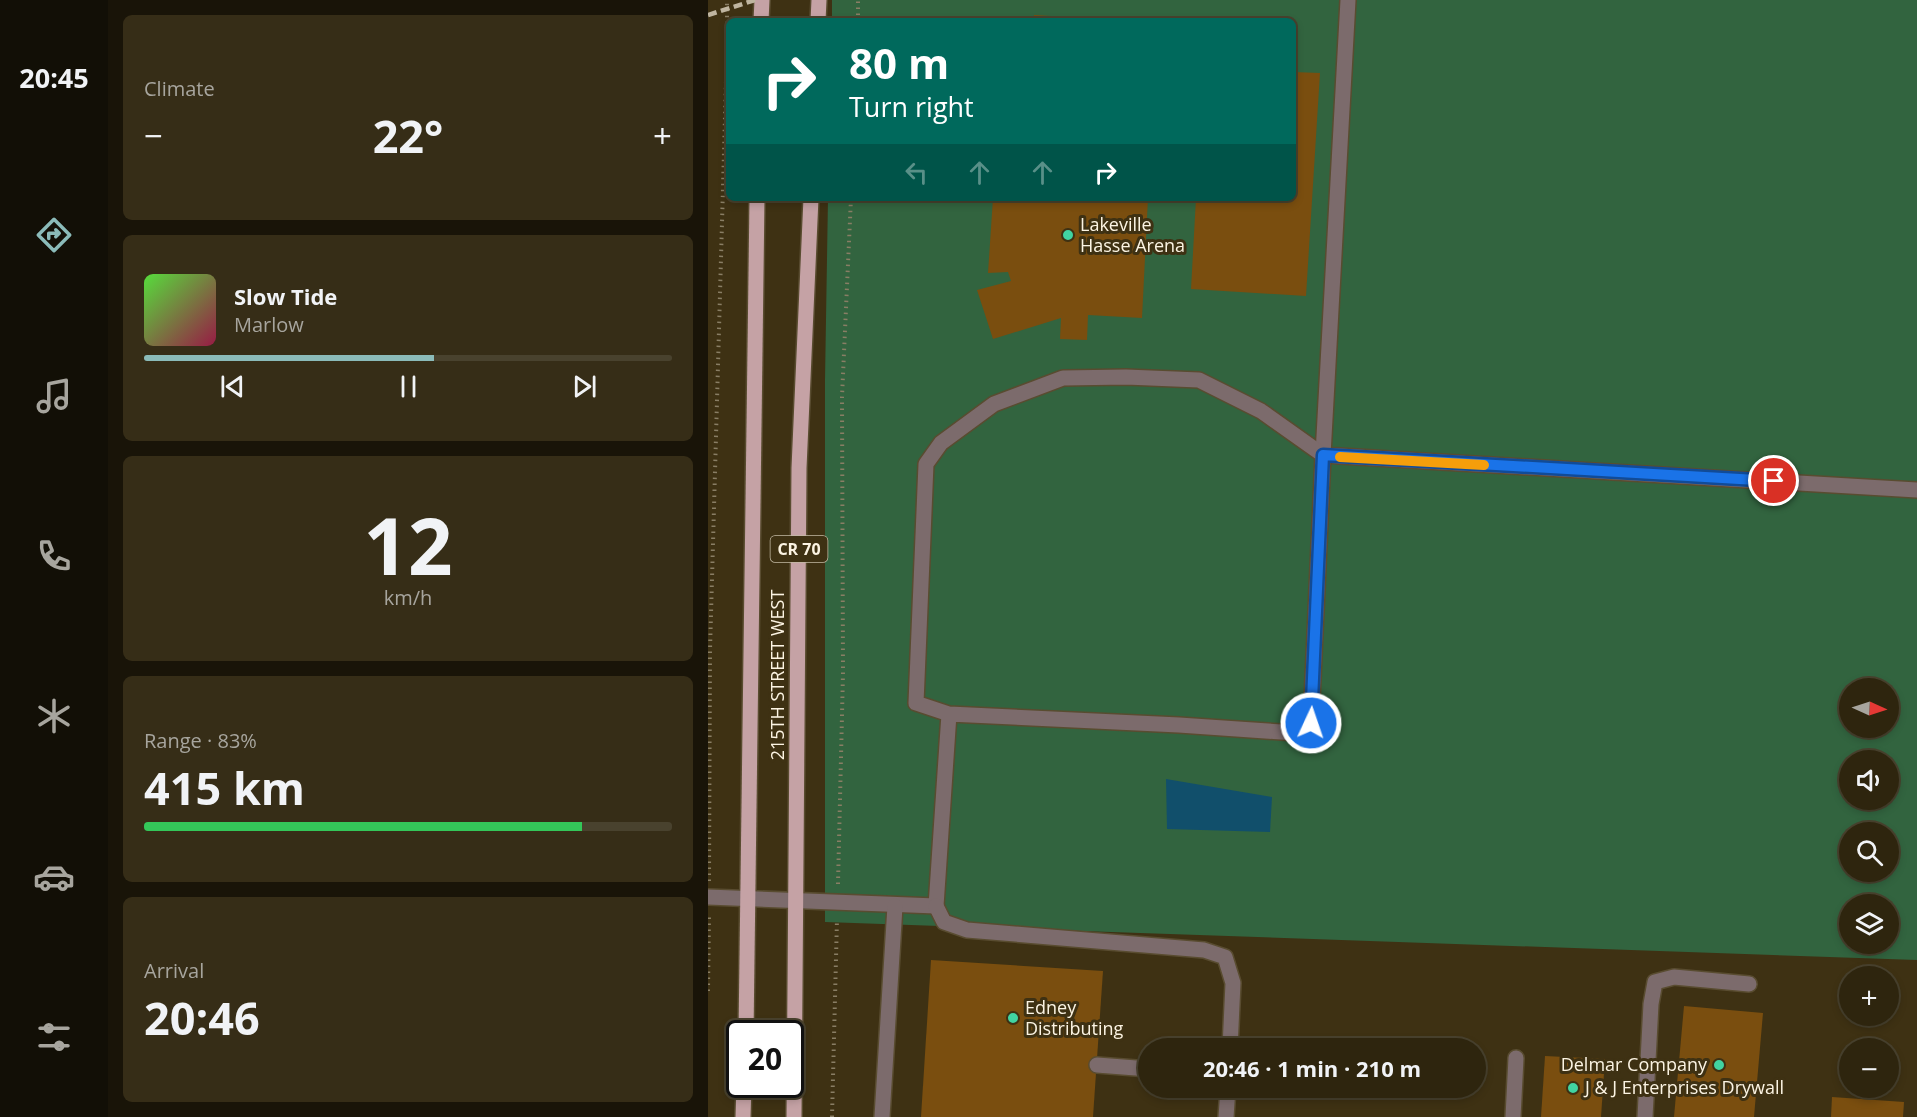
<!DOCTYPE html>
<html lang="en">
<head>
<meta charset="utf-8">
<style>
	:root { --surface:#2e250e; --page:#362d17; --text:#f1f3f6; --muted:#a7a59e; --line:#49422e; --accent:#8bbbb9 }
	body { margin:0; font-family:"Open Sans",sans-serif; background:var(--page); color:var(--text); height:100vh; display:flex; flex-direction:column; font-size:22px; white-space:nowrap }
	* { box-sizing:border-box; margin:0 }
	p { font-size:20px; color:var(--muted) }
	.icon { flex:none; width:33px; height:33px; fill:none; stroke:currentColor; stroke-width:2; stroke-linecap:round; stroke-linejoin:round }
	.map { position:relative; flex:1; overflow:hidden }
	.sheet { display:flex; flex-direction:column; gap:15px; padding:15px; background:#191408; width:600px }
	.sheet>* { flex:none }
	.banner { position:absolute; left:18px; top:18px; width:570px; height:183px; border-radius:9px; box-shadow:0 3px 9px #0003,0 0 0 2px var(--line); background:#00695c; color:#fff; overflow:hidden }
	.needle { width:39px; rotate:93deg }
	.fabs { position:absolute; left:1131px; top:678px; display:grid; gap:12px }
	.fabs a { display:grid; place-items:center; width:60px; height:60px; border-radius:50%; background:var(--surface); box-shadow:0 3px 9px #0003,0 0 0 2px var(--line); font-size:30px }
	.speed { position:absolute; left:18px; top:1020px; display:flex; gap:12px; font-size:30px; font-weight:700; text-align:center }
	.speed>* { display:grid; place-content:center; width:78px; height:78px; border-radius:50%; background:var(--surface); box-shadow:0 3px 9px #0003,0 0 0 2px var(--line); line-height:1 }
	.speed .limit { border:3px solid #111; border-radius:9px; background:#fff; color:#111 }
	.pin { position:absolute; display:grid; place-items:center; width:51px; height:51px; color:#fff; margin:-26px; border:3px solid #fff; border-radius:50%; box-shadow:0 2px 6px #0007 }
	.me { position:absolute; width:66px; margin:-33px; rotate:3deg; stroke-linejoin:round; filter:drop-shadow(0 0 4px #0008) }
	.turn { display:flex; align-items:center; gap:21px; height:126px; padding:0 24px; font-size:27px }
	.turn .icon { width:78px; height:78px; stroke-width:2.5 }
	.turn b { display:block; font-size:42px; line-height:51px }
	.lanes { display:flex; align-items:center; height:57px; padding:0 24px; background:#0003; justify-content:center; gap:30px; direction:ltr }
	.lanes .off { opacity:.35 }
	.big { font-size:45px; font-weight:700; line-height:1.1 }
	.sheet .widget { flex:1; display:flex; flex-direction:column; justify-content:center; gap:9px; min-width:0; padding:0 21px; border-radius:9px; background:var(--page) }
	.sheet .dial { align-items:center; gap:0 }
	.dial b { font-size:78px; line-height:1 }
	.song { display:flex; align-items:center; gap:18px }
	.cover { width:72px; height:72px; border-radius:9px; background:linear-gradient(135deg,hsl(110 70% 55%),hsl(340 70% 35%)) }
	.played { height:6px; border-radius:3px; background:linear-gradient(90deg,var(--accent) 55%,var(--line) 55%) }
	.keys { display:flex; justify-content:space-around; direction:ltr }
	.heat { display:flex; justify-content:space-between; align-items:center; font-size:33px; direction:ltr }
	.charge { height:9px; border-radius:4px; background:linear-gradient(90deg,#34c759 83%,var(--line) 0) }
	.trip { position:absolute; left:430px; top:1038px; width:348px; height:60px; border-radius:30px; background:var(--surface); box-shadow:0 3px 9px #0003,0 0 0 2px var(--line); font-weight:700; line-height:60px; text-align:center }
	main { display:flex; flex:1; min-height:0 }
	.tab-bar { display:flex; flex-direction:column; width:108px; justify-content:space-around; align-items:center; background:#120f06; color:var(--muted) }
	.tab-bar .icon { width:42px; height:42px }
	.tab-bar .selected { color:var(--accent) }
	.tab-bar b { font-size:27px; color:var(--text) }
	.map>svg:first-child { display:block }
	.green { fill:#32643f; fill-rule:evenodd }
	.water { fill:#114f6b }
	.building { fill:#7a4e0f }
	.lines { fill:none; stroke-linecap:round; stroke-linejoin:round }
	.minor-casing { stroke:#594c30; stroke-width:18 }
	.major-casing { stroke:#594c30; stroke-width:18 }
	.path { stroke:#897e65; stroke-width:4; stroke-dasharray:1.5 4.5; stroke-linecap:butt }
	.minor { stroke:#7c6b6c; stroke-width:15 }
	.major { stroke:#c5a2a5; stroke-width:15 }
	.rail { stroke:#bfb5a0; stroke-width:4.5; stroke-dasharray:9 4.5; stroke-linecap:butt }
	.route-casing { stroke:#114b97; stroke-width:15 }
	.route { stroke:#1a73e8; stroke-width:10 }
	.slow { stroke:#f59e0b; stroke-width:10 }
	.poi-dot { fill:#41d4a1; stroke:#3e3113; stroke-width:2 }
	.labels { text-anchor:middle; stroke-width:6; stroke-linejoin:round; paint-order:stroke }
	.shield { fill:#3e3113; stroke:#c3baa5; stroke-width:1.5 }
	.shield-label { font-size:16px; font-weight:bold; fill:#fcf4e3 }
	.poi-label { font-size:18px; fill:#fcf4e3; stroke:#3e3113; text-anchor:start }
	.street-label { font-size:18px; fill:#fcf4e3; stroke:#3e3113 }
</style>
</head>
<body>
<main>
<nav class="tab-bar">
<b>20:45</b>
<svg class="icon selected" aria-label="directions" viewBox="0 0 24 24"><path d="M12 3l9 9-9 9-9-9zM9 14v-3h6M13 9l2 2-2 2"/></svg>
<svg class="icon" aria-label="music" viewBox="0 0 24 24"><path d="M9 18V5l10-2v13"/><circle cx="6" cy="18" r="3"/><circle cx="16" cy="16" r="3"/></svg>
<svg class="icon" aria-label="phone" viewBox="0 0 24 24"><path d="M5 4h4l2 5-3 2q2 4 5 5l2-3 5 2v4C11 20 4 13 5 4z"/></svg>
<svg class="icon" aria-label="climate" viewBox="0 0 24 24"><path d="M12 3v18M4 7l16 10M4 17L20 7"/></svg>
<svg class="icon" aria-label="car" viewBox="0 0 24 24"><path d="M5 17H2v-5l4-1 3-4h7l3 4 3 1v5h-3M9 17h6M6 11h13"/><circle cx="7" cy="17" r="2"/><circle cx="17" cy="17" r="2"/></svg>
<svg class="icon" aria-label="filters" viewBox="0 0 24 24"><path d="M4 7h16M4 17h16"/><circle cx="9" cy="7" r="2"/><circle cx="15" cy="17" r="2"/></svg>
</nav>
<section class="sheet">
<div class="widget"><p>Climate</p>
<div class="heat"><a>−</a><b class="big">22°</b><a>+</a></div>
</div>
<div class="widget">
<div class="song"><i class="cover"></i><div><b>Slow Tide</b><p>Marlow</p></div></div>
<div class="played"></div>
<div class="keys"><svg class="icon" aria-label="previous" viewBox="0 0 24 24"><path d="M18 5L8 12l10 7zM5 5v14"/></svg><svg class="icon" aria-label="pause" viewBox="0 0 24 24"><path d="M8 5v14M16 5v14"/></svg><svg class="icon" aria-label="next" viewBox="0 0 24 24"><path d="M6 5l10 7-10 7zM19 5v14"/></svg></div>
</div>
<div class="widget dial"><b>12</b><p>km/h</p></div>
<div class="widget"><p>Range · 83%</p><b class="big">415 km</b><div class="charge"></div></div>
<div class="widget"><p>Arrival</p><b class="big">20:46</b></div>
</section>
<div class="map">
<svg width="1209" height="1117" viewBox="0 0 1209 1117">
	<rect width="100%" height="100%" fill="#3e3113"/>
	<path class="green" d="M124,0h1085v960l-1092,-38v-542l3,-182h465v-177h-461zM1142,688h38v40h-38zM1142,760h38v40h-38zM1142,832h38v40h-38zM1142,904h38v40h-38z"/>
	<polygon class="water" points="458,779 564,797 562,832 459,829"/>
	<g class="building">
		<polygon points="326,15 393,19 393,21 325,21"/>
		<polygon points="585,72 612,73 598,296 483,289 488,198 585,198"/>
		<polygon points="285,198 440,198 434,318 380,315 379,340 352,339 353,318 285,339 269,290 303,281 300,272 280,273"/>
		<polygon points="223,960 395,971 385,1117 213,1117"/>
		<polygon points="976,1006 1055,1013 1046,1117 966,1117"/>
		<polygon points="837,1056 897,1059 893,1117 833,1117"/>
		<polygon points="1124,1097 1196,1102 1195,1117 1123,1117"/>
	</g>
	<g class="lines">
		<defs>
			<g id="minor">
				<polyline points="640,0 615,455 1209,490"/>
				<polyline points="0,897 228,906 241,714 208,703 218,464 233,443 286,404 355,378 418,377 491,380 553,411 615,455 603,723 588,733 471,725 241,714"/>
				<polyline points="228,906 236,922 259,930 496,950 517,957 525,983 522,1048"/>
				<polyline points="389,1065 441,1069"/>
				<polyline points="174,1117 187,906"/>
				<polyline points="518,1117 520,1088"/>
				<polyline points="805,1117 808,1058"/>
				<polyline points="937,1117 943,1004 947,982 966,977 1041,984"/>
			</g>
			<g id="major">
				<polyline points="53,21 54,0"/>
				<polyline points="110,21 111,0"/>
				<polyline points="38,1034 49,198"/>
				<polyline points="35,1117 36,1084"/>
				<polyline points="86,1117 91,468 103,198"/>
			</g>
		</defs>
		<use href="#minor" class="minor-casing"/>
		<use href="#major" class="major-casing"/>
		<g class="path">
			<polyline points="150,21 150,0"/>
			<polyline points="1,881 2,650 19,45 19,0"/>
			<polyline points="130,884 135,673 134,397 143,198"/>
			<polyline points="0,991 1,915"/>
			<polyline points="124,1117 129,919"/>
		</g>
		<use href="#minor" class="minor"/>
		<use href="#major" class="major"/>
		<polyline class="rail" points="0,15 47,0"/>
	</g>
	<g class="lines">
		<defs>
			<polyline id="route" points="603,723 615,455 1066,481"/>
		</defs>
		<use href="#route" class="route-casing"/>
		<use href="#route" class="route"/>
		<polyline class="slow" points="632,457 776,465"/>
	</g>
	<g class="poi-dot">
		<circle cx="360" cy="235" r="6"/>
		<circle cx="305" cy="1018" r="6"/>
		<circle cx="1011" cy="1065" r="6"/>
		<circle cx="865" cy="1088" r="6"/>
	</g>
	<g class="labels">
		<rect class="shield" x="62.5" y="536" width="57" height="26" rx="4.5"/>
		<g class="shield-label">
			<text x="91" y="555">CR 70</text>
		</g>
		<g class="poi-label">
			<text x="372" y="231">Lakeville<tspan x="372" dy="21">Hasse Arena</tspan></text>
			<text x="317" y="1014">Edney<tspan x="317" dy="21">Distributing</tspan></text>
			<text x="999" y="1071" text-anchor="end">Delmar Company</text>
			<text x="877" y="1094">J &amp; J Enterprises Drywall</text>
		</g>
		<g class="street-label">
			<text transform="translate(70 675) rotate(-90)" y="6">215TH STREET WEST</text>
		</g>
	</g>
</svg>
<div class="fabs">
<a><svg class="needle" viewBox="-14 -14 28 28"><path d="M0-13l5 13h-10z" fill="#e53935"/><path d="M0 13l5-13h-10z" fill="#a7a59e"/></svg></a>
<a><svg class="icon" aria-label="sound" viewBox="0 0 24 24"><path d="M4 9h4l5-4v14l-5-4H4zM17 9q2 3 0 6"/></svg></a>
<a><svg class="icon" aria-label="search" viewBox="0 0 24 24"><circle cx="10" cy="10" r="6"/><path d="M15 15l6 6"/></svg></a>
<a><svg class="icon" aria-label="layers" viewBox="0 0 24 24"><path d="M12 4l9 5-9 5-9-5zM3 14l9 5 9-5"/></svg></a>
<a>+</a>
<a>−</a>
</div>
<div class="speed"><div class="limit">20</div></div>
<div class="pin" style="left:1066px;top:481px;background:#d93025"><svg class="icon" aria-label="arrive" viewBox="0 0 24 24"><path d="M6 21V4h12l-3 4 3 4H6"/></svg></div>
<svg class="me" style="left:603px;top:723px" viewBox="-20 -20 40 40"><circle r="17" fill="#1a73e8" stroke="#fff" stroke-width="3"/><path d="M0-11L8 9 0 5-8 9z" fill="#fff"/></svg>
<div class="trip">20:46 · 1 min · 210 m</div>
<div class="banner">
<div class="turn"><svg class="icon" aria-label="right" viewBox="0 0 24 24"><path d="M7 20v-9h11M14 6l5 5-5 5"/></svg><div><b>80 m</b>Turn right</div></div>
<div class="lanes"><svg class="icon off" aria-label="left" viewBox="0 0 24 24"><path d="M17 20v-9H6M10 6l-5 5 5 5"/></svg><svg class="icon off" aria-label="ahead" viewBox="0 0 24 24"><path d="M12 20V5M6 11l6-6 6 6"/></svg><svg class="icon off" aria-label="ahead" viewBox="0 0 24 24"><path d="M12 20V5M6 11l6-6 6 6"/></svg><svg class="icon" aria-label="right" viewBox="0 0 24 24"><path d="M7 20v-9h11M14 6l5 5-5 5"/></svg></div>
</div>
</div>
</main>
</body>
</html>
